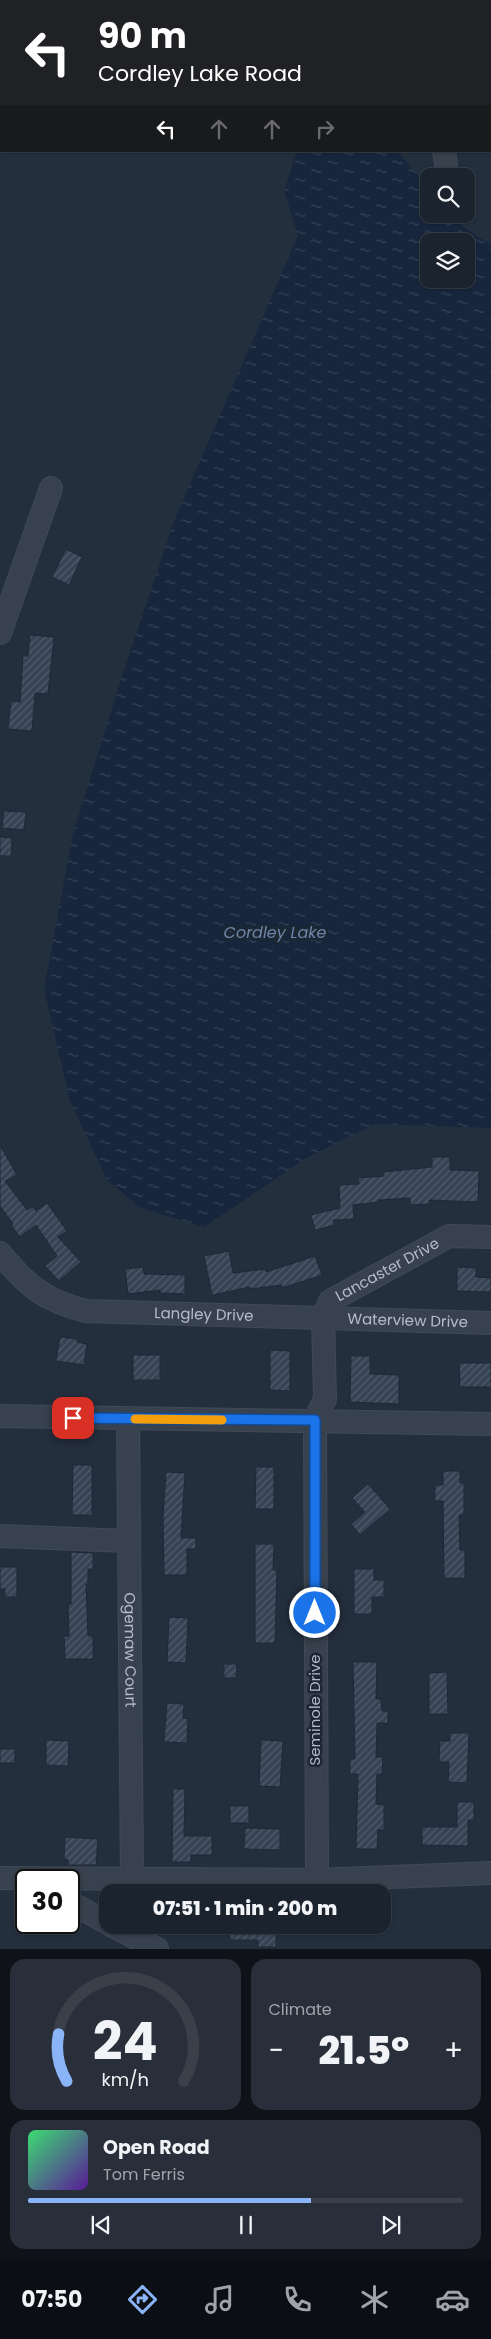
<!DOCTYPE html>
<html lang="en">
<head>
<meta charset="utf-8">
<style>
	:root { --surface:#1b232e; --page:#282f3a; --text:#f1f3f6; --muted:#a0a4aa; --line:#39404a; --accent:#8ab4f8 }
	body { margin:0; font-family:Poppins,sans-serif; background:var(--page); color:var(--text); height:100vh; display:flex; flex-direction:column; font-size:19px; white-space:nowrap }
	* { box-sizing:border-box; margin:0 }
	p { font-size:16px; color:var(--muted) }
	.icon { flex:none; width:28px; height:28px; fill:none; stroke:currentColor; stroke-width:2; stroke-linecap:round; stroke-linejoin:round }
	.map { position:relative; height:1949px; overflow:hidden }
	.drawer { display:flex; flex-direction:column; gap:10px; padding:10px; background:#0f1319; flex:1 }
	.drawer>* { flex:none }
	.hud { position:absolute; left:0px; top:0px; width:491px; height:152px; box-shadow:0 1px 4px #0004,0 0 0 1px var(--line); background:#202124; color:#fff; overflow:hidden }
	.tools { position:absolute; left:420px; top:168px; display:grid; gap:10px }
	.tools a { display:grid; place-items:center; width:55px; height:55px; border-radius:10px; background:var(--surface); box-shadow:0 1px 4px #0004,0 0 0 1px var(--line); font-size:25px }
	.speed { position:absolute; left:15px; top:1869px; display:flex; gap:10px; font-size:25px; font-weight:700; text-align:center }
	.speed>* { display:grid; place-content:center; width:65px; height:65px; border-radius:50%; background:var(--surface); box-shadow:0 1px 4px #0004,0 0 0 1px var(--line); line-height:1 }
	.speed .limit { border:2px solid #111; border-radius:8px; background:#fff; color:#111 }
	.pin { position:absolute; display:grid; place-items:center; width:42px; height:42px; color:#fff; margin:-21px; border-radius:10px; box-shadow:0 2px 8px #0006 }
	.me { position:absolute; width:55px; margin:-28px; rotate:0deg; stroke-linejoin:round; filter:drop-shadow(0 0 4px #0008) }
	.turn { display:flex; align-items:center; gap:18px; height:105px; padding:0 15px; font-size:22px }
	.turn .icon { width:65px; height:65px; stroke-width:2.5 }
	.turn b { display:block; font-size:35px; line-height:42px }
	.lanes { display:flex; align-items:center; height:48px; padding:0 15px; background:#0003; justify-content:center; gap:25px; direction:ltr }
	.lanes .off { opacity:.35 }
	.big { font-size:38px; font-weight:800; line-height:1.1 }
	.drawer .card { flex:1; display:flex; flex-direction:column; justify-content:center; gap:8px; min-width:0; padding:0 18px; border-radius:15px; background:var(--page) }
	.drawer .dial { align-items:center; gap:0 }
	.dial svg { height:130px; overflow:visible; fill:none; stroke:var(--line); stroke-width:7; stroke-linecap:round; text-anchor:middle }
	.dial text { fill:var(--text); stroke:none }
	.song { display:flex; align-items:center; gap:15px }
	.cover { width:60px; height:60px; border-radius:8px; background:linear-gradient(135deg,hsl(140 70% 55%),hsl(270 70% 35%)) }
	.played { height:5px; border-radius:2px; background:linear-gradient(90deg,var(--accent) 65%,var(--line) 65%) }
	.keys { display:flex; justify-content:space-around; direction:ltr }
	.heat { display:flex; justify-content:space-between; align-items:center; font-size:28px; direction:ltr }
	.drawer .tiles { flex:1; display:grid; gap:10px; grid-template-columns:1fr 1fr }
	.card:last-child { grid-column:span 2 }
	.trip { position:absolute; left:99px; top:1884px; width:292px; height:50px; border-radius:15px; background:var(--surface); box-shadow:0 1px 4px #0004,0 0 0 1px var(--line); font-weight:800; line-height:50px; text-align:center }
	.dock { display:flex; height:80px; justify-content:space-around; align-items:center; background:#0b0e12; color:var(--muted) }
	.dock .icon { width:35px; height:35px }
	.dock .on { color:var(--accent) }
	.dock b { font-size:22px; color:var(--text) }
	.map>svg:first-child { display:block }
	.water { fill:url(#water-ripples); fill-rule:evenodd }
	.lines { fill:none; stroke-linecap:round; stroke-linejoin:round }
	.stream { stroke:#17263c; stroke-width:4.5 }
	.building { fill:url(#building-hatch); stroke:#1f2835 }
	.minor-casing { stroke:#414a57; stroke-width:24 }
	.minor { stroke:#38414e; stroke-width:22 }
	.route-casing { stroke:#114b97; stroke-width:12 }
	.route { stroke:#1a73e8; stroke-width:9 }
	.slow { stroke:#f59e0b; stroke-width:9 }
	.labels { text-anchor:middle; stroke-width:5; stroke-linejoin:round; paint-order:stroke }
	.street-label { font-size:15px; fill:#b4bcc9; stroke:#1d2633 }
	.water-label { font-size:16px; font-style:italic; fill:#6d86a8; stroke:#1d2633 }
</style>
</head>
<body>
<div class="map">
<svg width="491" height="1949" viewBox="0 0 491 1949">
	<defs>
		<pattern id="water-ripples" width="26" height="14" patternUnits="userSpaceOnUse" patternTransform="scale(1.25)"><rect width="26" height="14" fill="#17263c"/><path d="M2 4q2-2 4 0t4 0M15 11q2-2 4 0t4 0" fill="none" stroke="#364457"/></pattern>
		<pattern id="building-hatch" width="6" height="6" patternUnits="userSpaceOnUse" patternTransform="scale(1.25)"><rect width="6" height="6" fill="#364354"/><path d="M-1 1l2-2M0 6l6-6M5 7l2-2" fill="none" stroke="#515c6b"/></pattern>
	</defs>
	<rect width="100%" height="100%" fill="#242f3e"/>
	<path class="water" d="M297,151h100l32,37v26h22l10,11 30,20v883l-116,-4 -67,33 -104,70 -63,-19 -34,-28 -37,-79 -26,-112 29,-155 49,-158 52,-155 124,-285 -14,-45zM429,241h37v38h-37z"/>
	<g class="lines">
		<polyline class="stream" points="0,118 1,119"/>
	</g>
	<g class="building">
		<polygon points="66,549 82,557 69,585 52,577"/>
		<polygon points="30,635 54,637 48,694 35,693 32,731 8,729 11,701 20,702 23,656 28,656"/>
		<polygon points="4,811 26,812 24,830 2,828"/>
		<polygon points="0,837 12,838 11,856 0,856"/>
		<polygon points="0,1145 17,1175 5,1181 27,1210 33,1206 36,1211 47,1203 67,1231 58,1237 81,1262 59,1281 45,1266 57,1256 36,1225 20,1237 11,1225 13,1224 0,1206"/>
		<polygon points="432,1157 450,1157 450,1170 479,1171 478,1202 429,1200 430,1204 410,1205 410,1198 378,1200 379,1202 353,1205 354,1219 333,1220 335,1225 315,1230 311,1215 340,1208 339,1185 359,1184 358,1178 384,1176 384,1172 432,1167"/>
		<polygon points="229,1251 233,1273 266,1269 266,1272 315,1256 322,1275 282,1288 282,1285 250,1289 250,1287 212,1295 204,1256"/>
		<polygon points="143,1267 144,1274 185,1275 185,1294 160,1293 160,1290 128,1294 125,1269"/>
		<polygon points="457,1267 476,1268 476,1277 491,1278 491,1292 457,1291"/>
		<polygon points="60,1337 77,1339 77,1342 87,1344 84,1365 56,1361"/>
		<polygon points="270,1350 290,1351 290,1391 270,1390"/>
		<rect x="133" y="1355" width="27" height="25"/>
		<polygon points="351,1356 370,1356 370,1374 399,1375 399,1404 350,1402"/>
		<polygon points="459,1363 491,1363 491,1387 460,1387"/>
		<polygon points="73,1465 92,1465 92,1515 72,1515"/>
		<polygon points="256,1467 274,1467 274,1509 255,1509"/>
		<polygon points="443,1471 460,1471 460,1483 464,1483 464,1515 459,1515 460,1550 465,1550 465,1578 444,1578 443,1501 435,1501 435,1485 443,1485"/>
		<polygon points="166,1472 185,1473 181,1538 196,1538 196,1549 187,1549 187,1575 164,1575 163,1517"/>
		<polygon points="368,1484 390,1509 360,1535 351,1524 365,1512 352,1498"/>
		<polygon points="255,1544 274,1544 273,1570 277,1570 275,1643 255,1643"/>
		<polygon points="71,1552 93,1553 93,1569 88,1569 88,1584 86,1584 88,1636 93,1636 93,1659 65,1659 64,1636 69,1636 68,1604 71,1604"/>
		<polygon points="0,1567 17,1567 17,1597 5,1597 5,1589 0,1589"/>
		<polygon points="354,1569 374,1569 374,1580 384,1580 384,1597 372,1597 372,1614 354,1614"/>
		<polygon points="169,1617 188,1618 186,1663 167,1662"/>
		<polygon points="353,1662 377,1662 376,1699 381,1699 382,1711 388,1711 388,1723 377,1723 376,1757 383,1757 382,1774 377,1774 376,1804 384,1805 384,1830 378,1830 377,1849 356,1849 358,1774 350,1774 350,1759 355,1759"/>
		<polygon points="224,1664 237,1664 236,1678 224,1678"/>
		<polygon points="447,1672 448,1714 429,1714 429,1673"/>
		<polygon points="167,1703 184,1704 183,1718 188,1719 187,1743 164,1742"/>
		<polygon points="450,1733 469,1733 467,1783 448,1782 449,1762 439,1762 440,1741 450,1741"/>
		<polygon points="46,1740 69,1741 68,1766 46,1765"/>
		<polygon points="261,1740 283,1741 280,1787 259,1786"/>
		<rect x="0" y="1749" width="15" height="14"/>
		<polygon points="173,1789 185,1789 184,1836 212,1836 212,1855 191,1855 191,1862 172,1862"/>
		<polygon points="457,1802 474,1802 474,1820 468,1820 468,1846 422,1845 422,1827 457,1827"/>
		<rect x="230" y="1806" width="19" height="17"/>
		<polygon points="245,1828 280,1829 280,1850 244,1849"/>
		<polygon points="65,1837 98,1839 96,1865 68,1865 68,1860 64,1859"/>
		<polygon points="230,1925 276,1925 276,1947 258,1947 258,1940 230,1940"/>
	</g>
	<g class="lines">
		<defs>
			<g id="minor">
				<polyline points="411,0 411,1"/>
				<polyline points="444,151 446,164"/>
				<polyline points="0,633 51,488"/>
				<path id="s1" d="M0,1253c27,33 45,48 86,58l405,12"/>
				<polyline points="0,1416 491,1424"/>
				<path id="s2" d="M128,1419l4,461"/>
				<polyline points="0,1536 129,1541"/>
				<polyline points="0,1878 317,1880 491,1873"/>
				<path id="s3" d="M317,1880l-2,-460 10,-21 -2,-81 7,-17 119,-65 42,1"/>
				<polyline points="69,1902 108,1923"/>
				<polyline points="111,1925 157,1949"/>
			</g>
		</defs>
		<use href="#minor" class="minor-casing"/>
		<use href="#minor" class="minor"/>
	</g>
	<g class="lines">
		<defs>
			<polyline id="route" points="73,1418 315,1420 315,1613"/>
		</defs>
		<use href="#route" class="route-casing"/>
		<use href="#route" class="route"/>
		<polyline class="slow" points="135,1419 222,1420"/>
	</g>
	<g class="labels">
		<g class="street-label">
			<text dy="5" stroke="none"><textPath href="#s3" startOffset="648">Lancaster Drive</textPath></text>
			<text dy="5" stroke="none"><textPath href="#s1" startOffset="224">Langley Drive</textPath></text>
			<text dy="5" stroke="none"><textPath href="#s1" startOffset="428">Waterview Drive</textPath></text>
			<text dy="5" stroke="none"><textPath href="#s2" startOffset="231">Ogemaw Court</textPath></text>
			<text transform="translate(315 1710) rotate(-90)" y="5">Seminole Drive</text>
		</g>
		<g class="water-label">
			<text x="275" y="938">Cordley Lake</text>
		</g>
	</g>
</svg>
<div class="tools">
<a><svg class="icon" aria-label="search" viewBox="0 0 24 24"><circle cx="10" cy="10" r="6"/><path d="M15 15l6 6"/></svg></a>
<a><svg class="icon" aria-label="layers" viewBox="0 0 24 24"><path d="M12 4l9 5-9 5-9-5zM3 14l9 5 9-5"/></svg></a>
</div>
<div class="speed"><div class="limit">30</div></div>
<div class="pin" style="left:73px;top:1418px;background:#d93025"><svg class="icon" aria-label="arrive" viewBox="0 0 24 24"><path d="M6 21V4h12l-3 4 3 4H6"/></svg></div>
<svg class="me" style="left:315px;top:1613px" viewBox="-20 -20 40 40"><circle r="17" fill="#1a73e8" stroke="#fff" stroke-width="3"/><path d="M0-11L8 9 0 5-8 9z" fill="#fff"/></svg>
<div class="trip">07:51 · 1 min · 200 m</div>
<div class="hud">
<div class="turn"><svg class="icon" aria-label="left" viewBox="0 0 24 24"><path d="M17 20v-9H6M10 6l-5 5 5 5"/></svg><div><b>90 m</b>Cordley Lake Road</div></div>
<div class="lanes"><svg class="icon" aria-label="left" viewBox="0 0 24 24"><path d="M17 20v-9H6M10 6l-5 5 5 5"/></svg><svg class="icon off" aria-label="ahead" viewBox="0 0 24 24"><path d="M12 20V5M6 11l6-6 6 6"/></svg><svg class="icon off" aria-label="ahead" viewBox="0 0 24 24"><path d="M12 20V5M6 11l6-6 6 6"/></svg><svg class="icon off" aria-label="right" viewBox="0 0 24 24"><path d="M7 20v-9h11M14 6l5 5-5 5"/></svg></div>
</div>
</div>
<section class="drawer">
<div class="tiles">
<div class="card dial"><svg viewBox="0 0 100 80">
<path d="M14 69A42 42 0 1 1 86 69"/>
<path d="M14 69A42 42 0 0 1 9 40" stroke="#8ab4f8"/>
<text x="50" y="56" font-size="32" font-weight="700">24</text>
<text x="50" y="72" font-size="11">km/h</text>
</svg></div>
<div class="card"><p>Climate</p>
<div class="heat"><a>−</a><b class="big">21.5°</b><a>+</a></div>
</div>
<div class="card">
<div class="song"><i class="cover"></i><div><b>Open Road</b><p>Tom Ferris</p></div></div>
<div class="played"></div>
<div class="keys"><svg class="icon" aria-label="previous" viewBox="0 0 24 24"><path d="M18 5L8 12l10 7zM5 5v14"/></svg><svg class="icon" aria-label="pause" viewBox="0 0 24 24"><path d="M8 5v14M16 5v14"/></svg><svg class="icon" aria-label="next" viewBox="0 0 24 24"><path d="M6 5l10 7-10 7zM19 5v14"/></svg></div>
</div>
</div>
</section>
<nav class="dock">
<b>07:50</b>
<svg class="icon on" aria-label="directions" viewBox="0 0 24 24"><path d="M12 3l9 9-9 9-9-9zM9 14v-3h6M13 9l2 2-2 2"/></svg>
<svg class="icon" aria-label="music" viewBox="0 0 24 24"><path d="M9 18V5l10-2v13"/><circle cx="6" cy="18" r="3"/><circle cx="16" cy="16" r="3"/></svg>
<svg class="icon" aria-label="phone" viewBox="0 0 24 24"><path d="M5 4h4l2 5-3 2q2 4 5 5l2-3 5 2v4C11 20 4 13 5 4z"/></svg>
<svg class="icon" aria-label="climate" viewBox="0 0 24 24"><path d="M12 3v18M4 7l16 10M4 17L20 7"/></svg>
<svg class="icon" aria-label="car" viewBox="0 0 24 24"><path d="M5 17H2v-5l4-1 3-4h7l3 4 3 1v5h-3M9 17h6M6 11h13"/><circle cx="7" cy="17" r="2"/><circle cx="17" cy="17" r="2"/></svg>
</nav>
</body>
</html>
